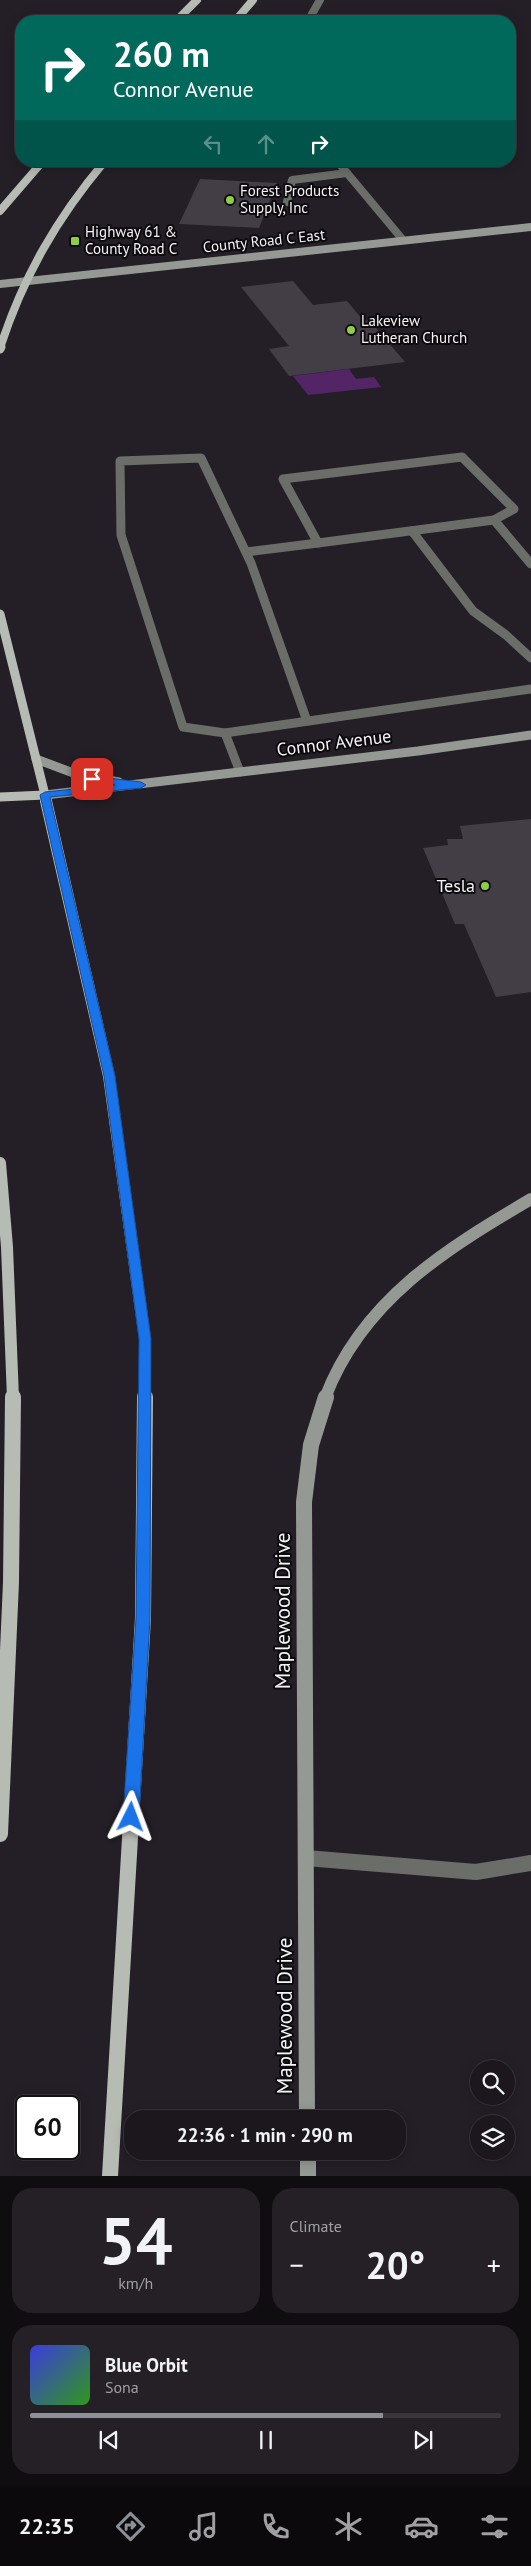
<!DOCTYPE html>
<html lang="en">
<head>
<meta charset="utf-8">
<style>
	:root { --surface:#1b171c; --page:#242025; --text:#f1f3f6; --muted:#a09fa3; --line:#39363b; --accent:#8c9099 }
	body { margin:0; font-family:"PT Sans",sans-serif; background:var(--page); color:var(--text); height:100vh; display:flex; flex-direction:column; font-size:19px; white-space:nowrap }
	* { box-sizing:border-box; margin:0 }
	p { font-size:16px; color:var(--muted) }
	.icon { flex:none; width:28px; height:28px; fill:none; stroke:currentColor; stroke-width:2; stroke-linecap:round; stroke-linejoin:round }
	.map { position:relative; height:2176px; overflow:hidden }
	.drawer { display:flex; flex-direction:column; gap:12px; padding:12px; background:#0f0d0f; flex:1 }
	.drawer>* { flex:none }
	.hud { position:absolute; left:15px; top:15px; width:501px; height:152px; border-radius:20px; box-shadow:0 2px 12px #0003,0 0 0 1px var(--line); background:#00695c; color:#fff; overflow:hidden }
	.fabs { position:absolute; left:470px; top:2060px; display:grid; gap:10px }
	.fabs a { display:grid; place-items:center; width:45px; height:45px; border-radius:50%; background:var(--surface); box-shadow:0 2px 12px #0003,0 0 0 1px var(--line); font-size:25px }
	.speed { position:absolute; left:15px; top:2095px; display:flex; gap:10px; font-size:25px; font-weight:700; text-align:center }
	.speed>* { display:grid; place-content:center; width:65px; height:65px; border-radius:50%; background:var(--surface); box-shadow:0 2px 12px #0003,0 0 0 1px var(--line); line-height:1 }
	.speed .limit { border:2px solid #111; border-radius:8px; background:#fff; color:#111 }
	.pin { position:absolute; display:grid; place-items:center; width:42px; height:42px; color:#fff; margin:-21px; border-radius:10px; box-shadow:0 2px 8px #0006 }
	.me { position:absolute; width:55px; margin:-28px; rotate:3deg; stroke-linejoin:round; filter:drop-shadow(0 0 4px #0008) }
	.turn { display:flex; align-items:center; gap:18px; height:105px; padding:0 15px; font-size:22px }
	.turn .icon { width:65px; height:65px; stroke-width:2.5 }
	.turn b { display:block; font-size:35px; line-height:42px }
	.lanes { display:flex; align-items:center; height:48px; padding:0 15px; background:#0003; justify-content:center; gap:25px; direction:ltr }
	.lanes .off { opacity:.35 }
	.big { font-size:38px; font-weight:700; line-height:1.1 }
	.drawer .widget { flex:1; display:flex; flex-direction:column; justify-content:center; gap:8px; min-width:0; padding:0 18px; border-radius:20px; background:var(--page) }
	.drawer .dial { align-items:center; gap:0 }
	.dial b { font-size:65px; line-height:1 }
	.song { display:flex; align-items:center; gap:15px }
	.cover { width:60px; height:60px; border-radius:8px; background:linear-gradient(135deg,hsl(240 70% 55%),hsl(110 70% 35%)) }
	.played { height:5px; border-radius:2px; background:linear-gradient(90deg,var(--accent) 75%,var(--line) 75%) }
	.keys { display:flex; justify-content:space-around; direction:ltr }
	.heat { display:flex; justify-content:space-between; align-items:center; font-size:28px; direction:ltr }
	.drawer .tiles { flex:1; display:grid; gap:12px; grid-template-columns:1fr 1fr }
	.widget:last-child { grid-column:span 2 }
	.trip { position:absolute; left:124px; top:2110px; width:282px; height:50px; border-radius:20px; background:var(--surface); box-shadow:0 2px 12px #0003,0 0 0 1px var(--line); font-weight:700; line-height:50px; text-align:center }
	.tab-bar { display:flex; height:80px; justify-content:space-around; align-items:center; background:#0b090b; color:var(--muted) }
	.tab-bar .icon { width:35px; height:35px }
	.tab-bar .active { color:var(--accent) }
	.tab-bar b { font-size:22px; color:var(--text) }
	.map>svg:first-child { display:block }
	.green { fill:#542566 }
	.building { fill:#433e45 }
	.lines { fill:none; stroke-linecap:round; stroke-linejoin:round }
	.lane-far2 { stroke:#6b6d69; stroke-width:8 }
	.lane-far1 { stroke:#6b6d69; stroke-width:9 }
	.lane { stroke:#6b6d69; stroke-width:16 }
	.street { stroke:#6b6d69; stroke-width:8 }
	.secondary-far3 { stroke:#959993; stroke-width:8 }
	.secondary-far2 { stroke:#959993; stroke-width:9 }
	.secondary-far1 { stroke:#959993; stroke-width:12 }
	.secondary { stroke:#959993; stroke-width:16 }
	.primary-far3 { stroke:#b6bbb3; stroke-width:8 }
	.primary-far2 { stroke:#b6bbb3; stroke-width:9 }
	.primary-far1 { stroke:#b6bbb3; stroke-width:12 }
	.primary { stroke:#b6bbb3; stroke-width:16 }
	.route { fill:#1a73e8; stroke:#114b97 }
	.poi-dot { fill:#8dce44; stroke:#0c0a0d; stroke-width:2 }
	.labels { text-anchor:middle; stroke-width:4; stroke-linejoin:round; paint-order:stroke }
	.far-poi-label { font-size:15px; fill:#f6f3f8; stroke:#0c0a0d; text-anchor:start }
	.far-street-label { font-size:15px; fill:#f6f3f8; stroke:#0c0a0d }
	.street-label { font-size:18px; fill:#f6f3f8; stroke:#0c0a0d }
	.poi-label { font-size:18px; fill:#f6f3f8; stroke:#0c0a0d; text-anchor:end }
	.near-street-label { font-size:21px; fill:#f6f3f8; stroke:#0c0a0d }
</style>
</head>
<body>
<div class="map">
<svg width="531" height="2176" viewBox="0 0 531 2176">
	<rect width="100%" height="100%" fill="#241f26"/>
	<polygon class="green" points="349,369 356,379 374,377 381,387 308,395 293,376"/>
	<g class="building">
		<polygon points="200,179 277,183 259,228 179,224"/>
		<polygon points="293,281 313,305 347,301 363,320 370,321 405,362 289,376 269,349 289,346 241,287"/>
		<polygon points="531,819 531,992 496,997 464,924 455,924 423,848 448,845 447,839 463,839 460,826"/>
	</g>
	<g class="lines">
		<polyline class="lane-far2" points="287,202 292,180 347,173"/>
		<g class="lane-far1">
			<polygon points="462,457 514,509 494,520 318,543 283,479"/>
			<polyline points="494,520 531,564"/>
			<polyline points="412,531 473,611 506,635 531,658"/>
			<polyline points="246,552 318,543"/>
			<polyline points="225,733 183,727 121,535 120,461 201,458 251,563 307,721"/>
			<polyline points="240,772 225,733 531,689"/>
		</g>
		<polyline class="lane" points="306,1858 476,1872 531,1863"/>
		<g class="street">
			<polyline points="308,21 320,0"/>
			<polyline points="337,161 403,240"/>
		</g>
		<polyline class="secondary-far3" points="0,284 531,227"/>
		<g class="secondary-far2">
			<polyline points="36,759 76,774 119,782"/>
			<polyline points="45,795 418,751 531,735"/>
		</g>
		<path class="secondary-far1" d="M325,1398c37,-98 121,-149 206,-199"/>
		<g class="secondary">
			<polyline points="307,2119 304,1502 311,1445 326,1397"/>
			<polyline points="308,2151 308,2176"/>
		</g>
		<g class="primary-far3">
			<polyline points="176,21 197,0"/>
			<polyline points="235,21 253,0"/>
			<polyline points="0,211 43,161"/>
			<path d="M0,348c23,-71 57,-130 105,-187"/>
		</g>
		<g class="primary-far2">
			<polyline points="0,349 1,347"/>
			<polyline points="0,614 47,803"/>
			<polyline points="0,797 45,795"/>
		</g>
		<g class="primary-far1">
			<polyline points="46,801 109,1076 145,1339 145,1398"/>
			<polyline points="0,1163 7,1247 13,1398"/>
		</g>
		<g class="primary">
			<polyline points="0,1834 11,1582 13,1397"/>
			<polyline points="110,2176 143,1618 145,1397"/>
		</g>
	</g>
	<polygon class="route" points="92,776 141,782 146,785 141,788 50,797 115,1076 151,1339 150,1618 139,1817 136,1821 126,1821 123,1817 136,1618 139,1339 104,1076 40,795 45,792 115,785 89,781 87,779"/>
	<g class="poi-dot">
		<circle cx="230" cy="200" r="5"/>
		<rect x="70" y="236" width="10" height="10" rx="2.5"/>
		<circle cx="351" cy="330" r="5"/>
		<circle cx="485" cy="886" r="5"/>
	</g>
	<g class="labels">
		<g class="far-poi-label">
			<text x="240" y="196">Forest Products<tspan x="240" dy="17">Supply, Inc</tspan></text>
			<text x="85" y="237">Highway 61 &amp;<tspan x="85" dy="17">County Road C</tspan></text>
			<text x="361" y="326">Lakeview<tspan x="361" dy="17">Lutheran Church</tspan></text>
		</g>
		<g class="far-street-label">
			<text transform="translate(264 241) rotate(-6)" y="5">County Road C East</text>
		</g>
		<g class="street-label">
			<text transform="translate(334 743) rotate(-7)" y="6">Connor Avenue</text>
		</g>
		<g class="poi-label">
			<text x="475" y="892">Tesla</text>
		</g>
		<g class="near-street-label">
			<text transform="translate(283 1611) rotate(-90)" y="7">Maplewood Drive</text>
			<text transform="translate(285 2016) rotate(-90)" y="7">Maplewood Drive</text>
		</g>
	</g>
</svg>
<div class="fabs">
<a><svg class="icon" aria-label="search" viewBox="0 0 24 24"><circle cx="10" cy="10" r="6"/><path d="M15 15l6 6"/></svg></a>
<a><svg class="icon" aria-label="layers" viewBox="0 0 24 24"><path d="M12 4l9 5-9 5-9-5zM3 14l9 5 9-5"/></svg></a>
</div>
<div class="speed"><div class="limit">60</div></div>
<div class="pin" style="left:92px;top:779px;background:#d93025"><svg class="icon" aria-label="arrive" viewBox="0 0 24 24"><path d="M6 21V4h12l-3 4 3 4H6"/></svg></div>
<svg class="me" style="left:131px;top:1817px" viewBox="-20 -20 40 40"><path d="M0-17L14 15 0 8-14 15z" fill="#1a73e8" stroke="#fff" stroke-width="4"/></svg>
<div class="trip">22:36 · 1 min · 290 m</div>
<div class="hud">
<div class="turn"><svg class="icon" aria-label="right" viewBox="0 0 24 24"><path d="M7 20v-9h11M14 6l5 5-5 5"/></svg><div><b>260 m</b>Connor Avenue</div></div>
<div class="lanes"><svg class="icon off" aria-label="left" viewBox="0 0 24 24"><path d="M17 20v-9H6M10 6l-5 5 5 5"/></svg><svg class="icon off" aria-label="ahead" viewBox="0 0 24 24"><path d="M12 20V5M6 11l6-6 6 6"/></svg><svg class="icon" aria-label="right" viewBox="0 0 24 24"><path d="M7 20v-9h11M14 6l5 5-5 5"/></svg></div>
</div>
</div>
<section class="drawer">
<div class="tiles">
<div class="widget dial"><b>54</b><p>km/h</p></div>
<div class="widget"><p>Climate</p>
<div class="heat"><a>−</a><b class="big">20°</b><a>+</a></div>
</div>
<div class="widget">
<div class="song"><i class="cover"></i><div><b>Blue Orbit</b><p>Sona</p></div></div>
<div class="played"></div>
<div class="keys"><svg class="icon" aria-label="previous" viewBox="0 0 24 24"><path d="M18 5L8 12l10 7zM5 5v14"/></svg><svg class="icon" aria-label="pause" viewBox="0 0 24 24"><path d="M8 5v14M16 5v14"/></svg><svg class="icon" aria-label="next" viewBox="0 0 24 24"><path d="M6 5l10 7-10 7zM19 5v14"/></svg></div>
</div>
</div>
</section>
<nav class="tab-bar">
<b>22:35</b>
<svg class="icon active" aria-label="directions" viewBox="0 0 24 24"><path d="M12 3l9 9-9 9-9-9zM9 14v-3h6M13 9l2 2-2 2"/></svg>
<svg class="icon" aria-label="music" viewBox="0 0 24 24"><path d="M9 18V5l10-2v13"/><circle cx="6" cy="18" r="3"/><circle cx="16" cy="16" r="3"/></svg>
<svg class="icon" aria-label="phone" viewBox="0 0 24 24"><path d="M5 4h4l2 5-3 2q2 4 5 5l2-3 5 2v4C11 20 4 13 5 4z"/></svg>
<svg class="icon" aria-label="climate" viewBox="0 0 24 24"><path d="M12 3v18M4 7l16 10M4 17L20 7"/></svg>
<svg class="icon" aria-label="car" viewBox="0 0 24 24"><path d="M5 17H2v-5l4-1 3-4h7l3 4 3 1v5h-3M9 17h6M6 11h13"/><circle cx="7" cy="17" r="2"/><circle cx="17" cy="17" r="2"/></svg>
<svg class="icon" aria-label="filters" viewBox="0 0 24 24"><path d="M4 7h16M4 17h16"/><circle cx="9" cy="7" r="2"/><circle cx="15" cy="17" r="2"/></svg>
</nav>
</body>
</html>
